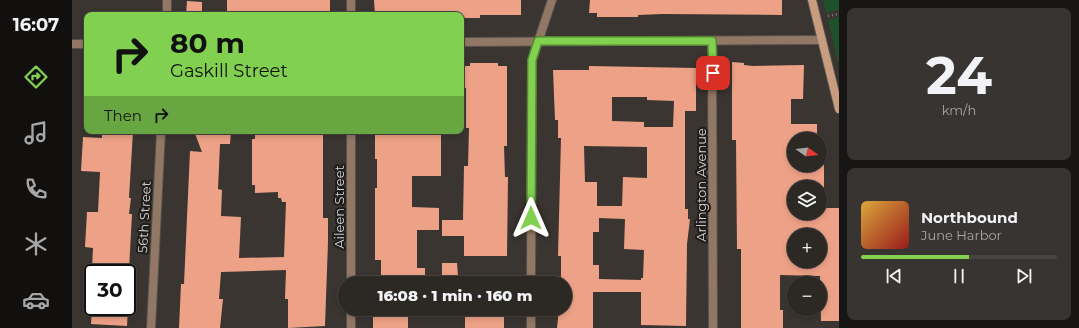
<!DOCTYPE html>
<html lang="en">
<head>
<meta charset="utf-8">
<style>
	:root { --surface:#2c2824; --page:#383431; --text:#f1f3f6; --muted:#a6a6a6; --line:#484441; --accent:#81d050 }
	body { margin:0; font-family:Montserrat,sans-serif; background:var(--page); color:var(--text); height:100vh; display:flex; flex-direction:column; font-size:15px; white-space:nowrap }
	* { box-sizing:border-box; margin:0 }
	p { font-size:13px; color:var(--muted) }
	.icon { flex:none; width:22px; height:22px; fill:none; stroke:currentColor; stroke-width:2; stroke-linecap:round; stroke-linejoin:round }
	.map { position:relative; flex:1; overflow:hidden }
	.sheet { display:flex; flex-direction:column; gap:8px; padding:8px; background:#181614; width:240px }
	.sheet>* { flex:none }
	.guide { position:absolute; left:12px; top:12px; width:380px; height:122px; border-radius:8px; box-shadow:0 2px 6px #0003,0 0 0 1px var(--line); background:#81d050; color:#111; overflow:hidden }
	.needle { width:26px; rotate:104deg }
	.tools { position:absolute; left:715px; top:132px; display:grid; gap:8px }
	.tools a { display:grid; place-items:center; width:40px; height:40px; border-radius:50%; background:var(--surface); box-shadow:0 2px 6px #0003,0 0 0 1px var(--line); font-size:20px }
	.speed { position:absolute; left:12px; top:264px; display:flex; gap:8px; font-size:20px; font-weight:700; text-align:center }
	.speed>* { display:grid; place-content:center; width:52px; height:52px; border-radius:50%; background:var(--surface); box-shadow:0 2px 6px #0003,0 0 0 1px var(--line); line-height:1 }
	.speed .limit { border:2px solid #111; border-radius:6px; background:#fff; color:#111 }
	.pin { position:absolute; display:grid; place-items:center; width:34px; height:34px; color:#fff; margin:-17px; border-radius:8px; box-shadow:0 2px 6px #0006 }
	.me { position:absolute; width:44px; margin:-22px; rotate:0deg; stroke-linejoin:round; filter:drop-shadow(0 0 3px #0008) }
	.turn { display:flex; align-items:center; gap:14px; height:84px; padding:0 20px; font-size:18px }
	.turn .icon { width:52px; height:52px; stroke-width:2.5 }
	.turn b { display:block; font-size:28px; line-height:34px }
	.then { display:flex; align-items:center; height:38px; padding:0 20px; background:#0003; gap:8px; font-size:15px }
	.sheet .widget { flex:1; display:flex; flex-direction:column; justify-content:center; gap:6px; min-width:0; padding:0 14px; border-radius:8px; background:var(--page) }
	.sheet .dial { align-items:center; gap:0 }
	.dial b { font-size:52px; line-height:1 }
	.song { display:flex; align-items:center; gap:12px }
	.cover { width:48px; height:48px; border-radius:6px; background:linear-gradient(135deg,hsl(40 70% 55%),hsl(0 70% 35%)) }
	.played { height:4px; border-radius:2px; background:linear-gradient(90deg,var(--accent) 55%,var(--line) 55%) }
	.keys { display:flex; justify-content:space-around; direction:ltr }
	.trip { position:absolute; left:266px; top:276px; width:234px; height:40px; border-radius:20px; background:var(--surface); box-shadow:0 2px 6px #0003,0 0 0 1px var(--line); font-weight:800; line-height:40px; text-align:center }
	main { display:flex; flex:1; min-height:0 }
	.tabs { display:flex; flex-direction:column; width:72px; justify-content:space-around; align-items:center; background:#12100e; color:var(--muted) }
	.tabs .icon { width:28px; height:28px }
	.tabs .selected { color:var(--accent) }
	.tabs b { font-size:18px; color:var(--text) }
	.map>svg:first-child { display:block }
	.green { fill:#1f502c }
	.building { fill:#eda287; fill-rule:evenodd }
	.lines { fill:none; stroke-linecap:round; stroke-linejoin:round }
	.street-casing { stroke:#56524d; stroke-width:10 }
	.secondary-casing { stroke:#56524d; stroke-width:10 }
	.path { stroke:#837f7a; stroke-width:2.5; stroke-dasharray:1 3; stroke-linecap:butt }
	.street { stroke:#937765; stroke-width:8 }
	.secondary { stroke:#c89c7f; stroke-width:8 }
	.route-casing { stroke:#548734; stroke-width:10 }
	.route { stroke:#81d050; stroke-width:7 }
	.labels { text-anchor:middle; stroke-width:4; stroke-linejoin:round; paint-order:stroke }
	.street-label { font-size:13px; fill:#d7d4d0; stroke:#1f1d1b }
</style>
</head>
<body>
<main>
<nav class="tabs">
<b>16:07</b>
<svg class="icon selected" aria-label="directions" viewBox="0 0 24 24"><path d="M12 3l9 9-9 9-9-9zM9 14v-3h6M13 9l2 2-2 2"/></svg>
<svg class="icon" aria-label="music" viewBox="0 0 24 24"><path d="M9 18V5l10-2v13"/><circle cx="6" cy="18" r="3"/><circle cx="16" cy="16" r="3"/></svg>
<svg class="icon" aria-label="phone" viewBox="0 0 24 24"><path d="M5 4h4l2 5-3 2q2 4 5 5l2-3 5 2v4C11 20 4 13 5 4z"/></svg>
<svg class="icon" aria-label="climate" viewBox="0 0 24 24"><path d="M12 3v18M4 7l16 10M4 17L20 7"/></svg>
<svg class="icon" aria-label="car" viewBox="0 0 24 24"><path d="M5 17H2v-5l4-1 3-4h7l3 4 3 1v5h-3M9 17h6M6 11h13"/><circle cx="7" cy="17" r="2"/><circle cx="17" cy="17" r="2"/></svg>
</nav>
<div class="map">
<svg width="767" height="328" viewBox="0 0 767 328">
	<rect width="100%" height="100%" fill="#3a3530"/>
	<g class="green">
		<polygon points="751,0 767,0 767,10 754,13"/>
		<polygon points="767,17 767,66 756,20"/>
	</g>
	<g class="building">
		<rect x="155" y="0" width="103" height="15"/>
		<polygon points="302,0 449,0 449,15 408,15 408,18 389,18 386,12 353,12 353,15 303,15"/>
		<polygon points="518,0 710,0 710,15 590,14 566,15 566,17 525,17 525,13 517,13"/>
		<polygon points="115,1 130,2 130,15 114,15"/>
		<path d="M660,62l12,1v2l9,1 51,-1 -1,34h-12v25h26v15h-23v26h30v22h-30v26h26v-5h19v113h-18l-1,-45 -40,-1v35h3v18h-42v-79h-4l-1,-109h-4zM720,235h28v26h-27z"/>
		<polygon points="398,63 426,63 426,66 435,66 435,146 432,146 433,177 436,177 435,256 392,256 392,236 370,236 370,220 391,220 392,166 396,166 397,128 394,128 394,88 390,88 390,66 398,66"/>
		<path d="M517,66l107,2v43h-11v98h3v10h2l-3,25 -1,82 -45,-1v-33h-48v36h-36l2,-19h6v-26h-4v-27h-3l3,-118h-3v-18h-3l-2,-50h36zM540,97h35v3l27,1 -1,26h-29v-5l-32,-1zM512,146l63,1v31l-24,-1 -1,29h-25v-24h-12zM527,218l26,1 -1,30 20,1 -1,28h-2v2l-42,-1v-14h-6v-33h6z"/>
		<polygon points="30,131 61,131 57,198 59,198 57,214 60,214 57,270 20,268 21,248 13,247 15,212 26,212 28,172 9,171 11,137 30,138"/>
		<polygon points="122,131 159,131 158,144 148,144 146,189 150,190 149,216 169,217 167,258 212,257 214,202 210,202 209,198 206,198 206,192 183,193 183,185 180,185 180,139 183,139 183,131 251,131 251,218 256,218 256,242 253,326 216,328 216,299 213,299 214,270 149,272 147,299 151,299 148,328 107,328 109,284 112,284 118,151 130,152"/>
		<polygon points="303,131 369,133 369,176 340,176 340,207 367,208 367,230 345,230 345,268 353,268 353,283 309,283 309,260 303,260 303,188 305,188 305,159 303,159"/>
		<polygon points="370,263 385,263 386,276 370,276"/>
		<polygon points="20,307 56,307 55,326 19,324"/>
		<rect x="301" y="309" width="35" height="19"/>
		<rect x="393" y="309" width="39" height="19"/>
	</g>
	<g class="lines">
		<defs>
			<g id="street">
				<polyline points="279,0 279,15"/>
				<polyline points="95,15 95,0"/>
				<polyline points="640,41 641,328"/>
				<polyline points="389,42 750,40"/>
				<polyline points="0,44 15,44"/>
				<polyline points="279,131 279,283"/>
				<polyline points="459,283 460,60 480,0"/>
				<polyline points="279,309 279,328"/>
				<polyline points="79,328 89,131"/>
				<polyline points="459,328 459,309"/>
			</g>
			<polyline id="secondary" points="740,0 767,109"/>
		</defs>
		<use href="#street" class="street-casing"/>
		<use href="#secondary" class="secondary-casing"/>
		<polyline class="path" points="756,16 767,14"/>
		<use href="#street" class="street"/>
		<use href="#secondary" class="secondary"/>
	</g>
	<g class="lines">
		<defs>
			<polyline id="route" points="459,218 460,60 466,41 640,41 641,73"/>
		</defs>
		<use href="#route" class="route-casing"/>
		<use href="#route" class="route"/>
	</g>
	<g class="labels">
		<g class="street-label">
			<text transform="translate(629 185) rotate(-90)" y="5">Arlington Avenue</text>
			<text transform="translate(267 207) rotate(-90)" y="5">Aileen Street</text>
			<text transform="translate(72 217) rotate(-87)" y="5">56th Street</text>
		</g>
	</g>
</svg>
<div class="tools">
<a><svg class="needle" viewBox="-14 -14 28 28"><path d="M0-13l5 13h-10z" fill="#e53935"/><path d="M0 13l5-13h-10z" fill="#a6a6a6"/></svg></a>
<a><svg class="icon" aria-label="layers" viewBox="0 0 24 24"><path d="M12 4l9 5-9 5-9-5zM3 14l9 5 9-5"/></svg></a>
<a>+</a>
<a>−</a>
</div>
<div class="speed"><div class="limit">30</div></div>
<div class="pin" style="left:641px;top:73px;background:#d93025"><svg class="icon" aria-label="arrive" viewBox="0 0 24 24"><path d="M6 21V4h12l-3 4 3 4H6"/></svg></div>
<svg class="me" style="left:459px;top:218px" viewBox="-20 -20 40 40"><path d="M0-17L14 15 0 8-14 15z" fill="#81d050" stroke="#fff" stroke-width="4"/></svg>
<div class="trip">16:08 · 1 min · 160 m</div>
<div class="guide">
<div class="turn"><svg class="icon" aria-label="right" viewBox="0 0 24 24"><path d="M7 20v-9h11M14 6l5 5-5 5"/></svg><div><b>80 m</b>Gaskill Street</div></div>
<div class="then">Then<svg class="icon" aria-label="right" viewBox="0 0 24 24"><path d="M7 20v-9h11M14 6l5 5-5 5"/></svg></div>
</div>
</div>
<section class="sheet">
<div class="widget dial"><b>24</b><p>km/h</p></div>
<div class="widget">
<div class="song"><i class="cover"></i><div><b>Northbound</b><p>June Harbor</p></div></div>
<div class="played"></div>
<div class="keys"><svg class="icon" aria-label="previous" viewBox="0 0 24 24"><path d="M18 5L8 12l10 7zM5 5v14"/></svg><svg class="icon" aria-label="pause" viewBox="0 0 24 24"><path d="M8 5v14M16 5v14"/></svg><svg class="icon" aria-label="next" viewBox="0 0 24 24"><path d="M6 5l10 7-10 7zM19 5v14"/></svg></div>
</div>
</section>
</main>
</body>
</html>
